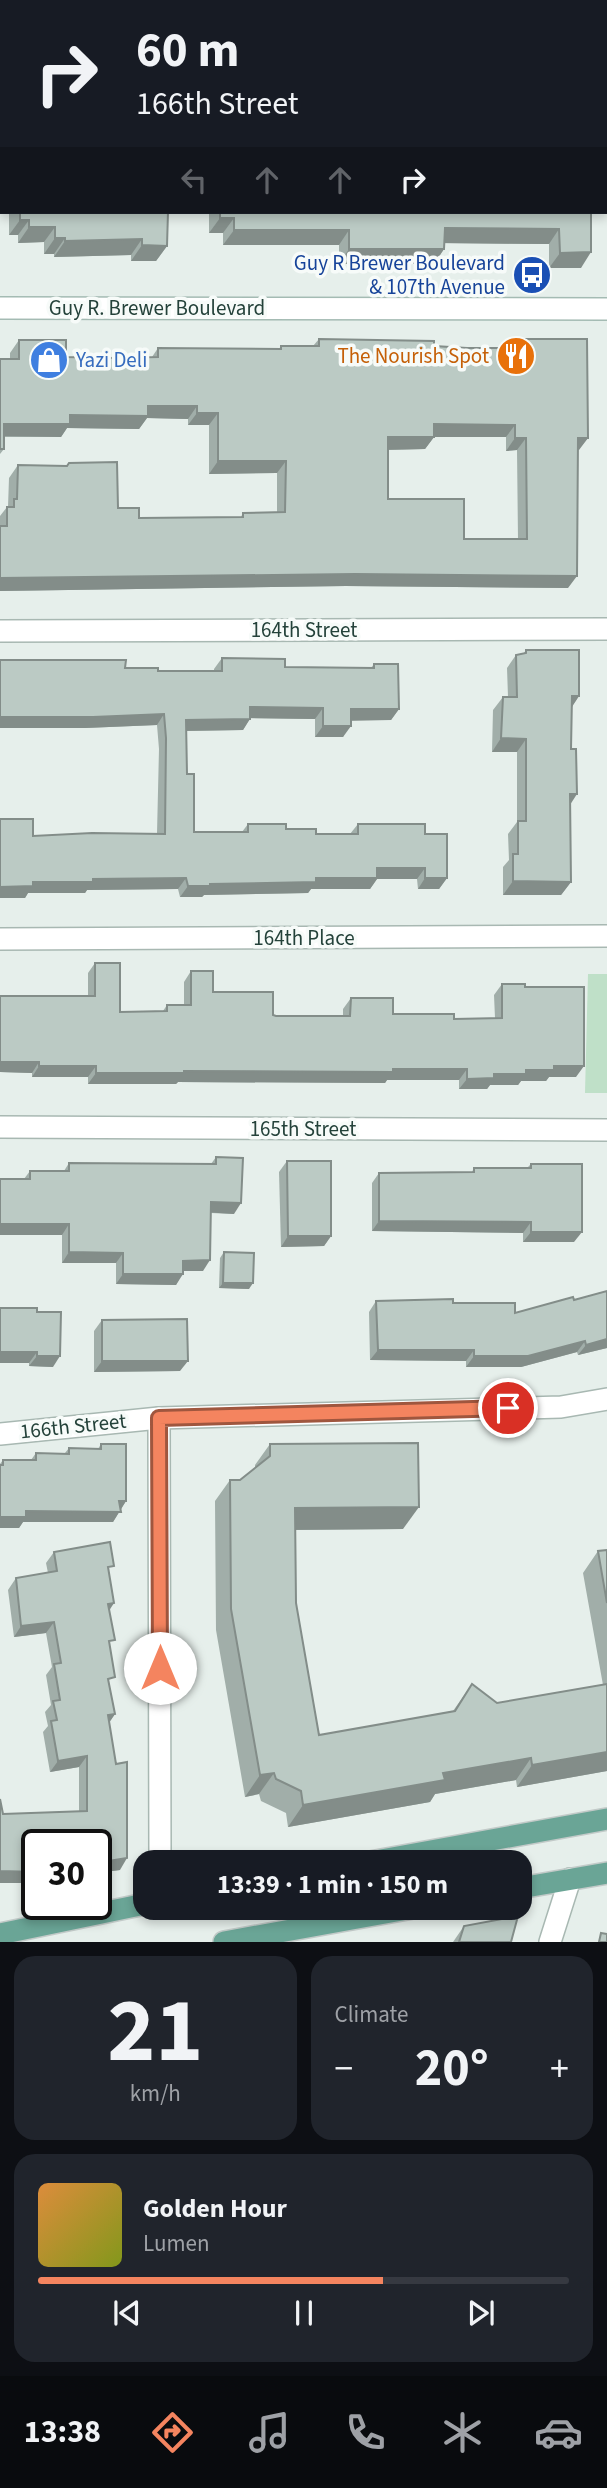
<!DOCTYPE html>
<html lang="en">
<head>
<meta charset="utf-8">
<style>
	:root { --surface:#171b24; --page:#20242c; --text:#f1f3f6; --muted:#9ea1a6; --line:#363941; --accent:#f4845f }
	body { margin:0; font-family:"Source Sans 3",sans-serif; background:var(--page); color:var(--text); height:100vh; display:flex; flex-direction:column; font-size:26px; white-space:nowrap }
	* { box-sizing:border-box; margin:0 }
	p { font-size:23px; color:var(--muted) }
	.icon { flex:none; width:38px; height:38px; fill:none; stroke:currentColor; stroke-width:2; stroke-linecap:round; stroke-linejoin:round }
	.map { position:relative; height:1942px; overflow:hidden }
	.panel { display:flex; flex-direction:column; gap:14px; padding:14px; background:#0d0f14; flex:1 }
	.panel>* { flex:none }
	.top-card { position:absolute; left:0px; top:0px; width:607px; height:214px; box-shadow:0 4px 10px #0003; background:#171b24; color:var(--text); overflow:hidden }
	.speed { position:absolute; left:21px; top:1829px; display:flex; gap:14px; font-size:35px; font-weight:700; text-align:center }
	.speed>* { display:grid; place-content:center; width:91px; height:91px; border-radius:50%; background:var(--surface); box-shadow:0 4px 10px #0003; line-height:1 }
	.speed .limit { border:4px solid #111; border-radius:10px; background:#fff; color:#111 }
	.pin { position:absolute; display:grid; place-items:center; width:60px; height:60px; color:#fff; margin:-30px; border:4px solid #fff; border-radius:50%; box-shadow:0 2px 7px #0007 }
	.me { position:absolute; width:77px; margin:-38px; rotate:0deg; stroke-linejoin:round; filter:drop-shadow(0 0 5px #0008) }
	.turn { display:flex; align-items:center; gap:24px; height:147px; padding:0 21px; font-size:32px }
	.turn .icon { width:91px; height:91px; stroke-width:2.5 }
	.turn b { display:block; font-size:49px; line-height:60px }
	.lanes { display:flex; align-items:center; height:66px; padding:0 21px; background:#0003; justify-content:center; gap:35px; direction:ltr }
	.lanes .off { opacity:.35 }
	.big { font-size:52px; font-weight:700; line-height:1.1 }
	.panel .card { flex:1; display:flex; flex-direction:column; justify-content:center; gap:10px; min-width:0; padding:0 24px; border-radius:21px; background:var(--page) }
	.panel .dial { align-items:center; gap:0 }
	.dial b { font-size:91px; line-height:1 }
	.song { display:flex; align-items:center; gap:21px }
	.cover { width:84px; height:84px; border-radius:10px; background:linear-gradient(135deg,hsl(30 70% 55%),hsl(70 70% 35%)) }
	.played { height:7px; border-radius:4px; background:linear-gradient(90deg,var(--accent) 65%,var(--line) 65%) }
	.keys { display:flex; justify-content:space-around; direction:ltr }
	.heat { display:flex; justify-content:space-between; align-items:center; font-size:38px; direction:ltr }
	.panel .tiles { flex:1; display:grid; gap:14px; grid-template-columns:1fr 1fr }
	.card:last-child { grid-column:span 2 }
	.trip { position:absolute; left:133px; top:1850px; width:399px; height:70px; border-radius:21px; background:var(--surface); box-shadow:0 4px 10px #0003; font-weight:700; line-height:70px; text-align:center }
	.menu { display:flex; height:112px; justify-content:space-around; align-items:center; background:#090b0e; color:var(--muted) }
	.menu .icon { width:49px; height:49px }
	.menu .current { color:var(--accent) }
	.menu b { font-size:32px; color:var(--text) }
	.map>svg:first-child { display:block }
	.green { fill:#bfe0c8 }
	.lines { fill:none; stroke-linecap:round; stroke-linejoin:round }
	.street-casing { stroke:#a8b8b2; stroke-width:24 }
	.secondary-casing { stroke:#a4bbb3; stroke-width:24 }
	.primary-casing { stroke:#c2cac8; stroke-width:24 }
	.street { stroke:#fff; stroke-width:21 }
	.secondary { stroke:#fff; stroke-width:21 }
	.primary { stroke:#6aa596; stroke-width:21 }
	.wall { fill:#a1aea9; fill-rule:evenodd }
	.shaded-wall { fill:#838d89 }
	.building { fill:#bbcac4; stroke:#838d89; stroke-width:2; fill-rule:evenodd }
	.route-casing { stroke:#9f563e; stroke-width:18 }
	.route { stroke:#f4845f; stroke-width:12 }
	.labels { text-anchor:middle; stroke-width:7; stroke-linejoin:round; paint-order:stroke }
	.transit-label { font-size:21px; fill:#164399; stroke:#f7fbf9; text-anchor:end }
	.street-label { font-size:21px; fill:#24423a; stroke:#f7fbf9 }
	.food-label { font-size:21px; fill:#c56008; stroke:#f7fbf9; text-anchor:end }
	.shop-label { font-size:21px; fill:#366cbe; stroke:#f7fbf9; text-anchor:start }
</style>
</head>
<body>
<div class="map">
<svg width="607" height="1942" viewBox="0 0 607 1942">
	<rect width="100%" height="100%" fill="#e6efeb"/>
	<polygon class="green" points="588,974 607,974 607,1093 585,1093"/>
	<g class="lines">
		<defs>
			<g id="street">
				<polyline points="0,631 607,629"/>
				<polyline points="0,939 607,936"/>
				<polyline points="0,1127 607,1130"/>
				<polyline points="159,1418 160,1862"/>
				<polyline points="0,1434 159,1418 561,1407 607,1399"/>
				<polyline points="550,1942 570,1879"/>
			</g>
			<polyline id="secondary" points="0,308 607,309"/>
			<g id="primary">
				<polyline points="370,1862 607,1819"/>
				<polyline points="520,1888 607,1873"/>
				<polyline points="0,1934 145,1904"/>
				<polyline points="224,1942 413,1908"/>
			</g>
		</defs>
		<use href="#street" class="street-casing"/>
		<use href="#secondary" class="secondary-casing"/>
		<use href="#primary" class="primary-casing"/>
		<use href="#street" class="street"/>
		<use href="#secondary" class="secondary"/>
		<use href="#primary" class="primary"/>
	</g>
	<g class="wall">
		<polygon points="9,212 168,212 167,246 156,261 131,261 131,255 54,257 54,254 44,254 44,242 18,243 18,235 9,235"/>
		<polygon points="209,212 591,212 581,268 549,268 549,244 444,243 444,249 434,264 339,264 339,245 223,245 223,233 209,233"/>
		<path d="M319,339l148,9h41l6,-9 74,99 -10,12 -10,138 -222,-2 -346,5v-75l7,-9h1l1,-29 9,-13 121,53 102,-1 2,-4 34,-1v-39l-68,1v-49h-21v-6l-41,-1 -8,11 -72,-1 -6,9h-57v12l-4,5v-95h10v-6l9,-13 47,17 43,1 43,-1 6,-9 121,1 2,-3h32zM434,437h72v14l11,-1 1,89h-54l-76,-40v-49l37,-1z"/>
		<polygon points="526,650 579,696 572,706 570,805 571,882 561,895 503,895 503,867 509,860 508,834 517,822 517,752 492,752 493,710 503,697 508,697 507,668 516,655 524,653"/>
		<polygon points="222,658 285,667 371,668 374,664 399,709 391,720 351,720 343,737 315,737 315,719 250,718 243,730 187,731 187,774 194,832 242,832 248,824 316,834 350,834 358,824 425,834 447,878 439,889 418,889 417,879 377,879 370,889 311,889 308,893 204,895 202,897 180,897 178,889 87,890 85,893 28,893 25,898 33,836 157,834 159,749 157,725 85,728 0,728 0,660 158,671 214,671 214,669"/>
		<polygon points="95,963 120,1012 163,1011 167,1005 184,1005 184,982 191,971 213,992 276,1016 343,1016 343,1009 351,998 393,1014 454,1019 495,1018 494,995 502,984 525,987 576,1077 549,1077 546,1081 521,1081 518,1085 490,1085 487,1089 459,1089 459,1080 387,1080 385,1083 178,1082 176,1084 88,1084 88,1077 32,1077 32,1073 0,1072 0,996 88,996 88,973"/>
		<polygon points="216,1157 234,1214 211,1213 203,1271 183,1271 176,1285 116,1284 116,1263 62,1263 62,1235 0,1235 0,1179 24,1179 30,1171 64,1171 69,1163 211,1164"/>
		<polygon points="287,1161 331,1236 324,1246 281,1247 279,1172"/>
		<polygon points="531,1164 574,1242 523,1242 523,1233 372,1231 372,1183 379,1173 472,1172 474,1168 527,1168"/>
		<polygon points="224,1252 249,1289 219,1288 220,1258"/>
		<polygon points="607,1291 607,1348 578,1355 577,1352 521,1367 466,1367 466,1361 370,1360 369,1312 376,1301 453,1303 515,1313 574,1300"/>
		<polygon points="0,1308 37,1312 53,1367 29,1366 29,1363 0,1363"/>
		<polygon points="102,1320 180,1371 94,1372 94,1331"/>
		<polygon points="101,1444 126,1501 113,1522 23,1522 19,1528 0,1528 0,1464 3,1460 31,1460 36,1453 65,1453 69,1448 98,1449"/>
		<polygon points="270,1444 403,1529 296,1530 296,1603 319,1735 453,1711 472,1684 497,1703 603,1685 583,1573 598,1551 607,1550 607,1771 517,1787 516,1780 435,1794 430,1802 288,1827 286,1813 261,1801 259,1794 245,1797 216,1630 215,1501 230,1480 240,1480 255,1468 255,1465"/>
		<polygon points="54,1552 109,1573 109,1685 115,1714 109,1722 120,1870 96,1873 96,1844 37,1844 37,1883 0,1883 0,1799 3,1814 79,1812 79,1767 50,1772 43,1732 48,1726 45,1712 51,1705 46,1675 52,1667 46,1633 14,1637 8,1590 16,1578 48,1573 46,1563"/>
		<polygon points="464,1926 511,1942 453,1942"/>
	</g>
	<g class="shaded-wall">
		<rect x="0" y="62" width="2" height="12"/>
		<rect x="0" y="178" width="2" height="16"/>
		<polygon points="220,218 234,218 223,233 209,233"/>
		<polygon points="20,220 29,220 18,235 9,235"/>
		<polygon points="29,227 55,227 44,242 18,243"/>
		<polygon points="445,228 559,229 549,244 434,243"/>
		<polygon points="234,230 349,230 339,245 223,245"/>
		<polygon points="55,238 65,238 54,254 44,254"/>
		<polygon points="142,239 131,255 54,257 65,241"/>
		<polygon points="142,245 167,246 156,261 131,261"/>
		<polygon points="349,249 444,249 434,264 339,264"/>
		<polygon points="591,252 581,268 549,268 560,253"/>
		<polygon points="148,406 197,406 188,419 147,418 139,429 67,428 61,437 0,436 4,424"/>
		<polygon points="197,413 218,413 209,425 188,425"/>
		<polygon points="434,424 515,425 506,437 434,437 425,449 379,450 388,437"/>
		<polygon points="515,438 526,438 517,450 506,451"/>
		<polygon points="578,438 588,438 579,450 570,450"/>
		<polygon points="218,461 286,461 277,473 209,474"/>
		<polygon points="355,574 577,576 568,588 346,586 0,591 0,578"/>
		<polygon points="572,696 579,696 570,710"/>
		<polygon points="250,707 323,708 315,719 243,718"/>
		<polygon points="351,709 399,709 391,720 343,721"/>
		<polygon points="164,714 157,725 85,728 0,728 0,717"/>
		<polygon points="250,719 243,730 179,731 186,720"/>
		<polygon points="323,726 351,726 343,737 315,737"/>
		<polygon points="501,738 526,739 517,752 492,752"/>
		<polygon points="570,794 577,794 568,808"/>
		<polygon points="377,868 425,868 417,879 377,879 370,889 311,889 308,893 204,895 202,897 180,897 188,886 316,878"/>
		<polygon points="186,878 178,889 87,890 85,893 28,893 25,898 0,898 0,887 33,882 93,879"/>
		<polygon points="425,878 447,878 439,889 418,889"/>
		<polygon points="513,881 571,882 561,895 503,895"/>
		<polygon points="0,1062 39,1062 32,1073 0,1072"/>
		<polygon points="39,1066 96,1066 88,1077 32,1077"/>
		<polygon points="554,1066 584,1066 576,1077 549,1077 546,1081 521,1081 518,1085 490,1085 487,1089 459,1089 467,1079"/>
		<polygon points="467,1069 459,1080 387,1080 385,1083 178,1082 176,1084 88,1084 96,1073 184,1071"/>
		<polygon points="211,1202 241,1203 234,1214 203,1212"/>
		<polygon points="379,1221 531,1222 523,1233 372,1231"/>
		<polygon points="0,1224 69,1224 62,1235 0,1235"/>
		<polygon points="531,1232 582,1232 574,1242 523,1242"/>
		<polygon points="288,1236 331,1236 324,1246 281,1247"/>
		<polygon points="69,1252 123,1253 116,1263 62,1263"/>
		<polygon points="210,1260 203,1271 176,1271 183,1261"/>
		<polygon points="123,1274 183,1274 176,1285 116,1284"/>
		<polygon points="223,1283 253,1283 249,1289 219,1288"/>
		<polygon points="607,1339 607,1348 578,1355 586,1345"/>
		<polygon points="585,1341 577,1352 521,1367 466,1367 474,1356"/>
		<polygon points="378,1350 474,1350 466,1361 370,1360"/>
		<polygon points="0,1352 37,1352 29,1363 0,1363"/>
		<polygon points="37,1356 60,1356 53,1367 29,1366"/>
		<polygon points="102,1361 188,1361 180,1371 94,1372"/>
		<polygon points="119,1501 126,1501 113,1522 23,1522 19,1528 0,1528 0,1518 26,1511"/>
		<polygon points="419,1507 403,1529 280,1530 295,1508"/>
		<polygon points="114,1603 107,1614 108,1604"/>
		<polygon points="54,1622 46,1633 14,1637 21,1626"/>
		<polygon points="115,1714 107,1726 108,1715"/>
		<polygon points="607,1752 607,1771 517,1787 532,1765"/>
		<polygon points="87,1756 79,1767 50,1772 58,1761"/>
		<polygon points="531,1758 516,1780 435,1794 430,1802 288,1827 303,1805 443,1773"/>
		<polygon points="274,1773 259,1794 245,1797 260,1775"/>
		<polygon points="127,1858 120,1870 96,1873 96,1863"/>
		<polygon points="0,1871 37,1872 37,1883 0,1883"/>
	</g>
	<g class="building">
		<polygon points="0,0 143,0 143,2 2,2 2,62 0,62"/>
		<rect x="266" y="0" width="140" height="2"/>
		<rect x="0" y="109" width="2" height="69"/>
		<polygon points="20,212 168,212 167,246 142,245 142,239 65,241 65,238 55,238 55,227 29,227 29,220 20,220"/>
		<polygon points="220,212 591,212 591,252 560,253 559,229 445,228 444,249 349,249 349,230 234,230 234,218 220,218"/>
		<path d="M319,339l115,2v5l33,2h47v-9h73l1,99h-10l-1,138 -222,-2 -355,4v-52h7v-19h7v-8h3l1,-34 49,1 2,-3 48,-1 1,46h21v10l104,-1v-4l42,-1 1,-51h-68v-48h-21v-7h-49v10l-78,-1v9h-66v25h-4v-90h19v-19h47v17l43,1 49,-1v-9l123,1v-3h38zM434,424l81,1v13h11l1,101h-63v-40h-76v-62h46z"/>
		<polygon points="526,650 579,650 579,696 572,696 571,749 576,749 577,794 570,794 571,882 513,881 513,854 518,854 518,821 526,821 526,739 501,738 503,697 517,697 516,655 526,653"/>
		<polygon points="222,658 285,659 285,667 374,668 374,664 398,664 399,709 351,709 351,726 323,726 323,708 250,707 250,719 186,720 187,774 194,774 194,832 248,832 248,824 286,824 286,829 316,829 316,834 358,834 358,824 425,824 425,834 447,834 447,878 425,878 425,868 377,868 377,878 316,878 316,882 210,884 210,886 188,886 186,878 93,879 93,882 33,882 33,886 0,887 0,819 33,819 33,836 92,833 165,834 166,738 164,714 93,717 0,717 0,660 126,660 125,668 158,668 158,671 222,671"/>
		<polygon points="95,963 120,963 120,1012 167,1011 167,1005 191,1005 191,971 213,971 213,992 273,992 273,1015 276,1016 350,1016 351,998 393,998 393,1014 454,1014 454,1019 502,1018 502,984 525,984 525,987 584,987 584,1066 554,1066 554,1070 526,1070 526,1074 494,1074 494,1078 467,1079 467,1069 393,1069 393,1072 184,1071 184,1073 96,1073 96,1066 39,1066 39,1062 0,1062 0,996 95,996"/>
		<polygon points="216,1157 243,1158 241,1203 211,1202 210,1260 183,1261 183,1274 123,1274 123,1253 69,1252 69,1224 0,1224 0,1179 30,1179 30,1171 69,1171 69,1163 216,1164"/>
		<polygon points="287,1161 331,1161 331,1236 288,1236"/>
		<polygon points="531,1164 582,1164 582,1232 531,1232 531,1222 379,1221 379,1173 474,1172 474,1168 531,1168"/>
		<polygon points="224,1252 254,1253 253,1283 223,1283"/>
		<polygon points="607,1291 607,1339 586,1345 585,1341 528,1356 474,1356 474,1350 378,1350 376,1301 453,1299 453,1303 515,1303 515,1313 573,1297 574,1300"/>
		<polygon points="0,1308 37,1308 37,1312 61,1312 60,1356 37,1356 37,1352 0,1352"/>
		<polygon points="187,1319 188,1361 102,1361 102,1320"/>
		<polygon points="418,1443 419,1507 295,1508 296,1603 319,1735 455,1711 472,1684 497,1703 607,1684 607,1752 532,1765 531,1758 443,1773 445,1780 303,1805 301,1791 276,1779 274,1773 260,1775 231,1609 230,1480 240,1480 270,1456 270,1444"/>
		<polygon points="101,1444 126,1444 126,1501 119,1501 121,1512 26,1511 26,1517 0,1517 0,1522 0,1465 3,1465 3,1460 36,1460 36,1453 69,1454 69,1448 101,1449"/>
		<polygon points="110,1542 114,1566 108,1567 114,1603 108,1604 115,1640 109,1641 115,1677 108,1679 115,1714 108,1715 116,1764 127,1762 127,1858 96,1863 96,1844 37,1844 37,1872 0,1871 0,1799 3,1814 87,1811 87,1756 58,1761 51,1721 57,1720 53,1701 60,1700 54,1664 61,1663 54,1622 21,1626 16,1578 57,1571 54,1552"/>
		<polygon points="607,1550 607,1603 598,1551"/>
		<polygon points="518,1916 511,1942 459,1942 464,1926"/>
		<polygon points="601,1933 607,1934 607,1942 599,1942"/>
	</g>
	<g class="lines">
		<defs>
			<polyline id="route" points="160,1668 159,1418 508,1408"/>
		</defs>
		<use href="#route" class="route-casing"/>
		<use href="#route" class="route"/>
	</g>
	<defs>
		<symbol id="bus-disc" viewBox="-11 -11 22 22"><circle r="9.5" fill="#1a4fb4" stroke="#f7fbf9"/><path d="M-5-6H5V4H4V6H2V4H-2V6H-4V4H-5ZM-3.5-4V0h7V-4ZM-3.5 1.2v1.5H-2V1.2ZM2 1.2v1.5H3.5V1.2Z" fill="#fff"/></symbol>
		<symbol id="restaurant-disc" viewBox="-11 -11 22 22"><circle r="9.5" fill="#e8710a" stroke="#f7fbf9"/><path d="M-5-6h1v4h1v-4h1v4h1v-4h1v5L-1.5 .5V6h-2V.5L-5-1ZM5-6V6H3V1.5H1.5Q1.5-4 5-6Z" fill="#fff"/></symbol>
		<symbol id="shop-disc" viewBox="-11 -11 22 22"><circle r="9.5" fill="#3f7fe0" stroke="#f7fbf9"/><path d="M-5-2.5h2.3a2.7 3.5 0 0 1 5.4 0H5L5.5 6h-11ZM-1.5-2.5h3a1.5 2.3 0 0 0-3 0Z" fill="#fff"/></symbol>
	</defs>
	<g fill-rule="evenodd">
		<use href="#bus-disc" x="510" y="253" width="44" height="44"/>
		<use href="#restaurant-disc" x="494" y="334" width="44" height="44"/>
		<use href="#shop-disc" x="27" y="338" width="44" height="44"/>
	</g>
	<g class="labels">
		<g class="transit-label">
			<text x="505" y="270">Guy R Brewer Boulevard<tspan x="505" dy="24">&amp; 107th Avenue</tspan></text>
		</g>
		<g class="street-label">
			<text x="157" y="315">Guy R. Brewer Boulevard</text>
			<text x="304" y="637">164th Street</text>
			<text x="304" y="945">164th Place</text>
			<text x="303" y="1136">165th Street</text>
			<text transform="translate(73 1426) rotate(-6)" y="7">166th Street</text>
		</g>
		<g class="food-label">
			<text x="489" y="363">The Nourish Spot</text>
		</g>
		<g class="shop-label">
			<text x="76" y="367">Yazi Deli</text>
		</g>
	</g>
</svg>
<div class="speed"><div class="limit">30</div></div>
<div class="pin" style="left:508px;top:1408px;background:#d93025"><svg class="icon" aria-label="arrive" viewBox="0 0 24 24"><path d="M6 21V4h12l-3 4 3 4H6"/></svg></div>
<svg class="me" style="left:160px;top:1668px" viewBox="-20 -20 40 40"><circle r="19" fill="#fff"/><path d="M0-13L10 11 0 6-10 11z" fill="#f4845f"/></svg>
<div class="trip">13:39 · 1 min · 150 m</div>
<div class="top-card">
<div class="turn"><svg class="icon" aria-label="right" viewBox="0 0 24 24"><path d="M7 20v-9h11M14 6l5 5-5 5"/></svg><div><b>60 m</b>166th Street</div></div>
<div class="lanes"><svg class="icon off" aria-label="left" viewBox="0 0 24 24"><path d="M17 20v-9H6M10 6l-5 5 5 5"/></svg><svg class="icon off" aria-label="ahead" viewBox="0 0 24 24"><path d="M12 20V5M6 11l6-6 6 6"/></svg><svg class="icon off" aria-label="ahead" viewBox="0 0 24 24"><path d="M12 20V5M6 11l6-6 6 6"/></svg><svg class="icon" aria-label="right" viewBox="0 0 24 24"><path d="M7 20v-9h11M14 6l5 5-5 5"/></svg></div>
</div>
</div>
<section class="panel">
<div class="tiles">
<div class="card dial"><b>21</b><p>km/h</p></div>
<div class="card"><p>Climate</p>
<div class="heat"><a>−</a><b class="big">20°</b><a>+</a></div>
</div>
<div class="card">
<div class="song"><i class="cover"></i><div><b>Golden Hour</b><p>Lumen</p></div></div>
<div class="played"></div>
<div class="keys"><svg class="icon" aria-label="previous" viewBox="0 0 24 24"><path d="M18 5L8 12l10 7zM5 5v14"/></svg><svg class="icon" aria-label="pause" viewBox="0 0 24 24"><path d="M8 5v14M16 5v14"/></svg><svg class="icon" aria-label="next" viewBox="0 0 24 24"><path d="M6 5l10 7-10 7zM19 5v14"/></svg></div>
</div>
</div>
</section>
<nav class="menu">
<b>13:38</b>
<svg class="icon current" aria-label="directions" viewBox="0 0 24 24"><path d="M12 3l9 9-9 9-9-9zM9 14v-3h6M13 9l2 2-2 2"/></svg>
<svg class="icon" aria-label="music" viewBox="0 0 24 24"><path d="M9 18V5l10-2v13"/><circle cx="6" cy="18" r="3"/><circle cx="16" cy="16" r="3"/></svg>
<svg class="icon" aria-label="phone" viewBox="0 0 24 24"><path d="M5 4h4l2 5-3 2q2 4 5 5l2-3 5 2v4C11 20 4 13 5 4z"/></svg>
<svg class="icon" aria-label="climate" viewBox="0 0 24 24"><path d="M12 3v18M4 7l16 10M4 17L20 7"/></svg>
<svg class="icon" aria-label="car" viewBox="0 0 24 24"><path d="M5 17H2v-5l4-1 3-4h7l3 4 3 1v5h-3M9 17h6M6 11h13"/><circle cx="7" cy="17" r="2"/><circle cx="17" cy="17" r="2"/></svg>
</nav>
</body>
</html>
